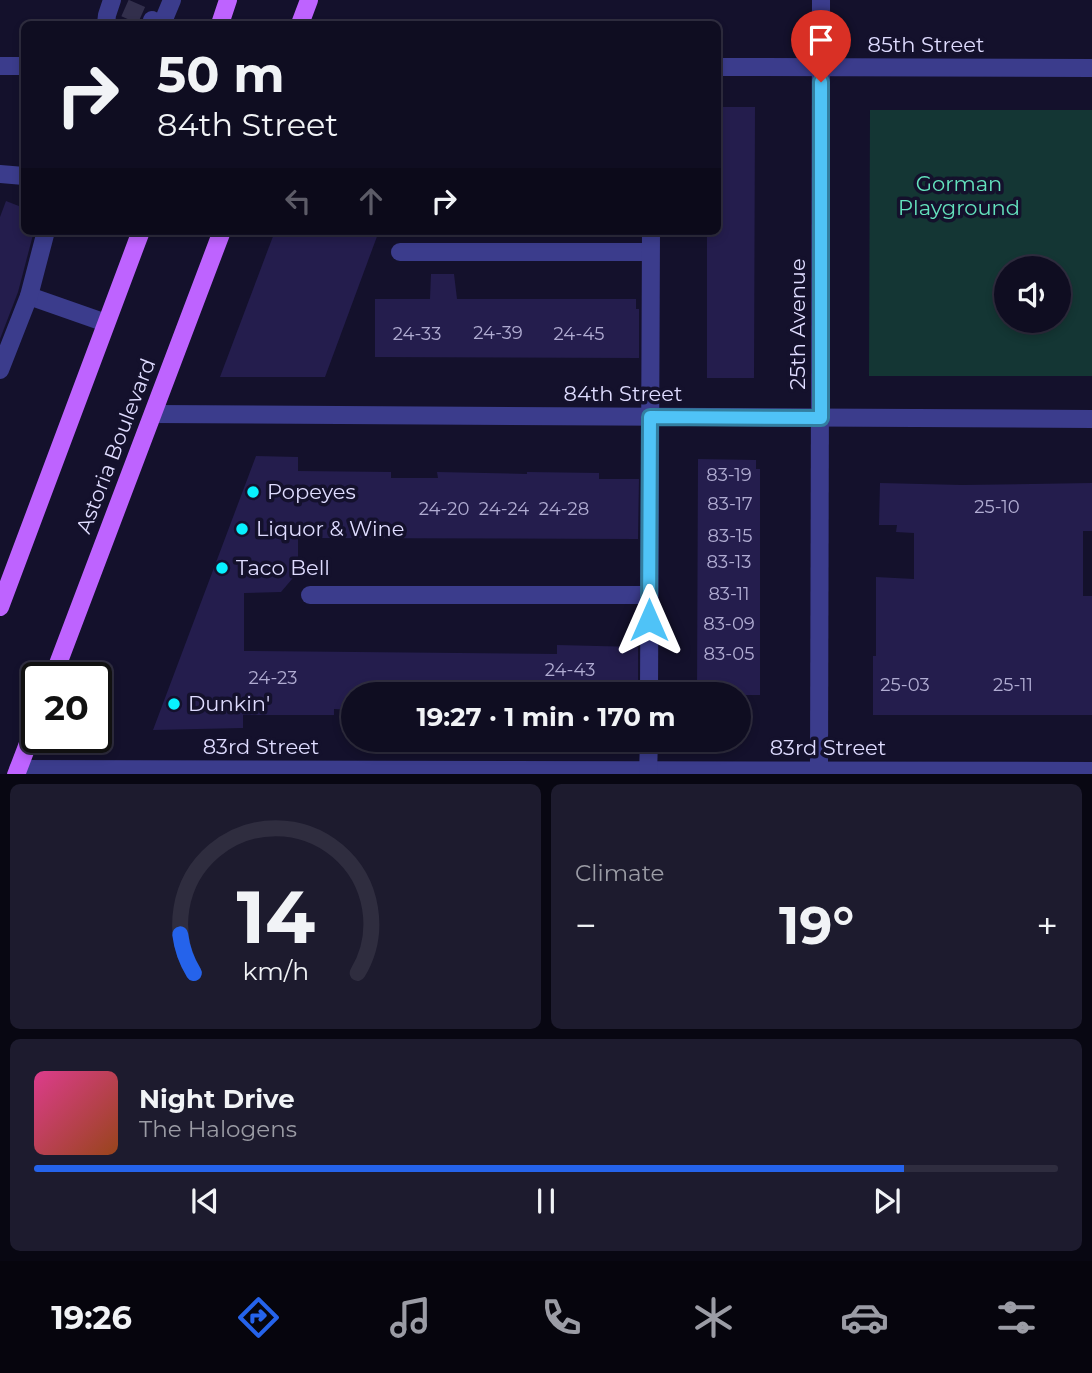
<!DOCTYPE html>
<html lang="en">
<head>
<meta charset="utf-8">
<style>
	:root { --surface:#0f0d21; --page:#1d1b2e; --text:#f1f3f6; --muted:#9b9ca5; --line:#2f2d3f; --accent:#2563eb }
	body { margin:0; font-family:Montserrat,sans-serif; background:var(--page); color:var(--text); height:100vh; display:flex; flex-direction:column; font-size:26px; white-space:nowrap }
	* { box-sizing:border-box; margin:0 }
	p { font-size:23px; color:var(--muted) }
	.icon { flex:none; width:38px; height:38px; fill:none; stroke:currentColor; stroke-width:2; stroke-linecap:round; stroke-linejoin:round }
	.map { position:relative; height:774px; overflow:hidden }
	.panel { display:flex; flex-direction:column; gap:10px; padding:10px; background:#080712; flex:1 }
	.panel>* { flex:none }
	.top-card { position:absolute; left:21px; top:21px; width:700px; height:214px; border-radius:10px; box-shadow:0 4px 10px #0003,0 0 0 2px var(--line); background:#0f0d21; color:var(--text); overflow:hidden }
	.buttons { position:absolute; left:994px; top:256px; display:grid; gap:14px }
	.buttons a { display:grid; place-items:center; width:77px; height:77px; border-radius:50%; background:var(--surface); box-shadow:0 4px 10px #0003,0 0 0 2px var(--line); font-size:35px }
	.speed { position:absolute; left:21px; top:662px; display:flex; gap:14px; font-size:35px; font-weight:700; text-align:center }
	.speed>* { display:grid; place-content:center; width:91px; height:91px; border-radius:50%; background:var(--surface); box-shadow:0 4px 10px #0003,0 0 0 2px var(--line); line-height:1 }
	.speed .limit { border:4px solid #111; border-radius:10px; background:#fff; color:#111 }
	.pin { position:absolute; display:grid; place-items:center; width:60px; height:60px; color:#fff; margin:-72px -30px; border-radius:50% 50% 50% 0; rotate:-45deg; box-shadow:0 0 7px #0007 }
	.pin .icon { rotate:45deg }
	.me { position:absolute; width:77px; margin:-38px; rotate:0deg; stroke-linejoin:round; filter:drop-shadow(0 0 5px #0008) }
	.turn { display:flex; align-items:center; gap:24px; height:147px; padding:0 21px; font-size:32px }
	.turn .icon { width:91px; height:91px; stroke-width:2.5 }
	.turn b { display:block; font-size:49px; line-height:60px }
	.lanes { display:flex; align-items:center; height:66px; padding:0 21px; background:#0003; justify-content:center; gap:35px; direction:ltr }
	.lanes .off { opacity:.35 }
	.big { font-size:52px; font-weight:700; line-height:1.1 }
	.panel .card { flex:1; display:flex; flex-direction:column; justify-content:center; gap:10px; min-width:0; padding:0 24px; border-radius:10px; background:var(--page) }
	.panel .dial { align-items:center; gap:0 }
	.dial svg { height:182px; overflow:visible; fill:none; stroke:var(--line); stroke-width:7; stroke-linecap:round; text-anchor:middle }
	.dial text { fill:var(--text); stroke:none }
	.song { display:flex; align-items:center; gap:21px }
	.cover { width:84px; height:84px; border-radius:10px; background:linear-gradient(135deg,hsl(330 70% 55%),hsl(20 70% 35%)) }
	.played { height:7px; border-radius:4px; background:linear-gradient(90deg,var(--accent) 85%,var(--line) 85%) }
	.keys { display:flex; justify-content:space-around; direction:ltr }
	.heat { display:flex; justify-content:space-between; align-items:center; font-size:38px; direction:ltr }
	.panel .tiles { flex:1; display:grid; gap:10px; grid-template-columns:1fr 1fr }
	.card:last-child { grid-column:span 2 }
	.trip { position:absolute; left:341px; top:682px; width:410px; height:70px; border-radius:35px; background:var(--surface); box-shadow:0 4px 10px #0003,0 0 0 2px var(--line); font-weight:700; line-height:70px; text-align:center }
	.tabs { display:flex; height:112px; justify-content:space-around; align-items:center; background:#06050d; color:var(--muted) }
	.tabs .icon { width:49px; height:49px }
	.tabs .selected { color:var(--accent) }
	.tabs b { font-size:32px; color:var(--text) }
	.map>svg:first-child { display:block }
	.green { fill:#143634; fill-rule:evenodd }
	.building { fill:#241d4d }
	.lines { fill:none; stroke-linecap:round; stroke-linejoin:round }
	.minor-tunnel { stroke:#322f4c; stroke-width:18; stroke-dasharray:18 9; stroke-linecap:butt }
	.minor { stroke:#3b3c8c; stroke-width:18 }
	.major { stroke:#be63ff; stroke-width:18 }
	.route-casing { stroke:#337fa1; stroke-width:18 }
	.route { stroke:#4fc3f7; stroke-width:12 }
	.poi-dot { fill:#08f1ff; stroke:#14112c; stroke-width:2.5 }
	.labels { text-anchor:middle; stroke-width:7; stroke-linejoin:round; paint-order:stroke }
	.number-label { font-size:18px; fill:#b0acd2 }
	.street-label { font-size:21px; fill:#dfdcff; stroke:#14112c }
	.park-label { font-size:21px; fill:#64e3be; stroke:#14112c }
	.poi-label { font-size:21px; fill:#dfdcff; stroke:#14112c; text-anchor:start }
</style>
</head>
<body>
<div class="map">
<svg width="1092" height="775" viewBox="0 0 1092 775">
	<rect width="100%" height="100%" fill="#14112c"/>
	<path class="green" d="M870,110h222v266h-223zM1006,268h53v52h-53z"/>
	<g class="building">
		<polygon points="718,107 755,107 754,378 707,378 707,231 718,231"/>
		<polygon points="6,201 24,208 24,231 34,231 18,292 0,339 0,217"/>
		<polygon points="275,231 379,231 325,377 220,377"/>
		<polygon points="431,274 454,274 457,299 636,299 636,309 639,309 639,358 375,357 375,299 430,299"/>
		<polygon points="256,456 298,457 298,471 391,472 391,478 438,478 437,472 527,474 527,472 599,473 599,479 639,479 638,539 298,538 298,572 281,592 244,593 244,651 557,654 557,645 638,647 638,695 354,695 354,710 334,709 334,715 243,715 243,728 153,730"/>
		<polygon points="698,459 756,460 756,469 760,469 760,695 697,695"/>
		<polygon points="880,483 962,485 1092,483 1092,531 1083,531 1083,596 1092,596 1092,715 873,715 873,656 876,656 876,577 914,579 914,533 896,532 897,525 879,525"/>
	</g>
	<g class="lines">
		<polyline class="minor-tunnel" points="125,8 152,20"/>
		<g class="minor">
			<polyline points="152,20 162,24 172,0"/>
			<polyline points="106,24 107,15 112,0"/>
			<polyline points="0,66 24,66"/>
			<polyline points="718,67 1092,68"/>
			<polyline points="0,174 24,176"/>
			<polyline points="400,252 650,252"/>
			<polyline points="29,296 106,323"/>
			<polyline points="0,370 29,296 46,231"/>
			<polyline points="153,414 1092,419"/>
			<polyline points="310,595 649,595"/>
			<polyline points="649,695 651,231"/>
			<polyline points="18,769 1092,771"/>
			<polyline points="648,775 649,740"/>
			<polyline points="819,775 821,0"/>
		</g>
		<g class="major">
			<polyline points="220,24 228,0"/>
			<polyline points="300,24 309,0"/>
			<polyline points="0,607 141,231"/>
			<polyline points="53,677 222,231"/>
			<polyline points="16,775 37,720"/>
		</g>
	</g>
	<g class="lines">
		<defs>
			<polyline id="route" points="649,620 650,417 821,418 821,82"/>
		</defs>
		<use href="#route" class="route-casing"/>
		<use href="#route" class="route"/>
	</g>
	<g class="poi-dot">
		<circle cx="253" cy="492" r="7"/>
		<circle cx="242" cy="529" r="7"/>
		<circle cx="222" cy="568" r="7"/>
		<circle cx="174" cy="704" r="7"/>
	</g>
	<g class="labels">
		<g class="number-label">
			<text x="498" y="339">24-39</text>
			<text x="417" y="340">24-33</text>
			<text x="579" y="340">24-45</text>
			<text x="729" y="481">83-19</text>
			<text x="730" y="510">83-17</text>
			<text x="997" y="513">25-10</text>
			<text x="444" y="515">24-20</text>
			<text x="504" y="515">24-24</text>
			<text x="564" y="515">24-28</text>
			<text x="730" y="542">83-15</text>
			<text x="729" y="568">83-13</text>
			<text x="729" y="600">83-11</text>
			<text x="729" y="630">83-09</text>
			<text x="729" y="660">83-05</text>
			<text x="570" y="676">24-43</text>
			<text x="273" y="684">24-23</text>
			<text x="905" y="691">25-03</text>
			<text x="1013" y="691">25-11</text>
		</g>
		<g class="street-label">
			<text x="926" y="52">85th Street</text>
			<text transform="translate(798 324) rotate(-90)" y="7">25th Avenue</text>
			<text x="623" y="401">84th Street</text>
			<text transform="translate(116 446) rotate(-69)" y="7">Astoria Boulevard</text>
			<text x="261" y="754">83rd Street</text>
			<text x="828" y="755">83rd Street</text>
		</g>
		<g class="park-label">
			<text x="959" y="191">Gorman<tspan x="959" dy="24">Playground</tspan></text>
		</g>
		<g class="poi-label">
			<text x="267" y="499">Popeyes</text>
			<text x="256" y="536">Liquor &amp; Wine</text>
			<text x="236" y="575">Taco Bell</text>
			<text x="188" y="711">Dunkin'</text>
		</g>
	</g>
</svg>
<div class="buttons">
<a><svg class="icon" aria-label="sound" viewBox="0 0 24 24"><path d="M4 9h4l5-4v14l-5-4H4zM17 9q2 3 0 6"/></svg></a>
</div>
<div class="speed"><div class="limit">20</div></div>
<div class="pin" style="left:821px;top:82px;background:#d93025"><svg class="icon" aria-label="arrive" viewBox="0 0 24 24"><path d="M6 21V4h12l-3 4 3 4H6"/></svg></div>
<svg class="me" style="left:649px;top:620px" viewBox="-20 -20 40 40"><path d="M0-17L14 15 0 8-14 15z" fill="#4fc3f7" stroke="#fff" stroke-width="4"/></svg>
<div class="trip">19:27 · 1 min · 170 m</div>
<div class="top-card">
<div class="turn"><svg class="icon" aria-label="right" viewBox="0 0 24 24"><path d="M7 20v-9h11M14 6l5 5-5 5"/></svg><div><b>50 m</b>84th Street</div></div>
<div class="lanes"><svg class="icon off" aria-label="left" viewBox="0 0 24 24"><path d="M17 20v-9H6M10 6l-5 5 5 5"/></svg><svg class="icon off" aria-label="ahead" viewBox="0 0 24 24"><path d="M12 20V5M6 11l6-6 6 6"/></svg><svg class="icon" aria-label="right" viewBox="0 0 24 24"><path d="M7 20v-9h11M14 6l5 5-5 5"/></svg></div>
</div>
</div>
<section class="panel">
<div class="tiles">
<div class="card dial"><svg viewBox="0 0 100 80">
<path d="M14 69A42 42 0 1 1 86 69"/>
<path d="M14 69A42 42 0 0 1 8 52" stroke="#2563eb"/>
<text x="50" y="56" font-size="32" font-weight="700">14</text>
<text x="50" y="72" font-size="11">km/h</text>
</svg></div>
<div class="card"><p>Climate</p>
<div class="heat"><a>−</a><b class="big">19°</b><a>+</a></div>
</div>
<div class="card">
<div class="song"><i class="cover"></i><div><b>Night Drive</b><p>The Halogens</p></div></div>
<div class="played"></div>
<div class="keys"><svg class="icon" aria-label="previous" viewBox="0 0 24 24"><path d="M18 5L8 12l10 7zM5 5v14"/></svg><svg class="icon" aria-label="pause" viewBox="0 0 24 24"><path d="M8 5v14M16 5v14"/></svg><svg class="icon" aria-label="next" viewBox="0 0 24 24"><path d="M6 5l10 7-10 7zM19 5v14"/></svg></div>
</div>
</div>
</section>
<nav class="tabs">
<b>19:26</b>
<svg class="icon selected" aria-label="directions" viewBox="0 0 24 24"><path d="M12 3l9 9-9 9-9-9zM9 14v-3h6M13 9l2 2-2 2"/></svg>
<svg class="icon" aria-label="music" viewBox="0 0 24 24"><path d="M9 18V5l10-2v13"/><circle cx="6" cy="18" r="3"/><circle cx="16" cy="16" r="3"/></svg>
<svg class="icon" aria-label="phone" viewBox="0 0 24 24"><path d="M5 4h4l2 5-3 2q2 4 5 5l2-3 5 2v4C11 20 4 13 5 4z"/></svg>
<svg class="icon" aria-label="climate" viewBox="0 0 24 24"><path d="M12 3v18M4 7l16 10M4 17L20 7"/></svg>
<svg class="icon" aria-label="car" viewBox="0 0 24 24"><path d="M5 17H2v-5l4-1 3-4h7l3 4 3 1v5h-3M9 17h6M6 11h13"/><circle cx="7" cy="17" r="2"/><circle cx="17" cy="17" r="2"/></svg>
<svg class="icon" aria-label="filters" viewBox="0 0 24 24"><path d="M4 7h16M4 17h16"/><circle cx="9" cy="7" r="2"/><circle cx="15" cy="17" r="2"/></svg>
</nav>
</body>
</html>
